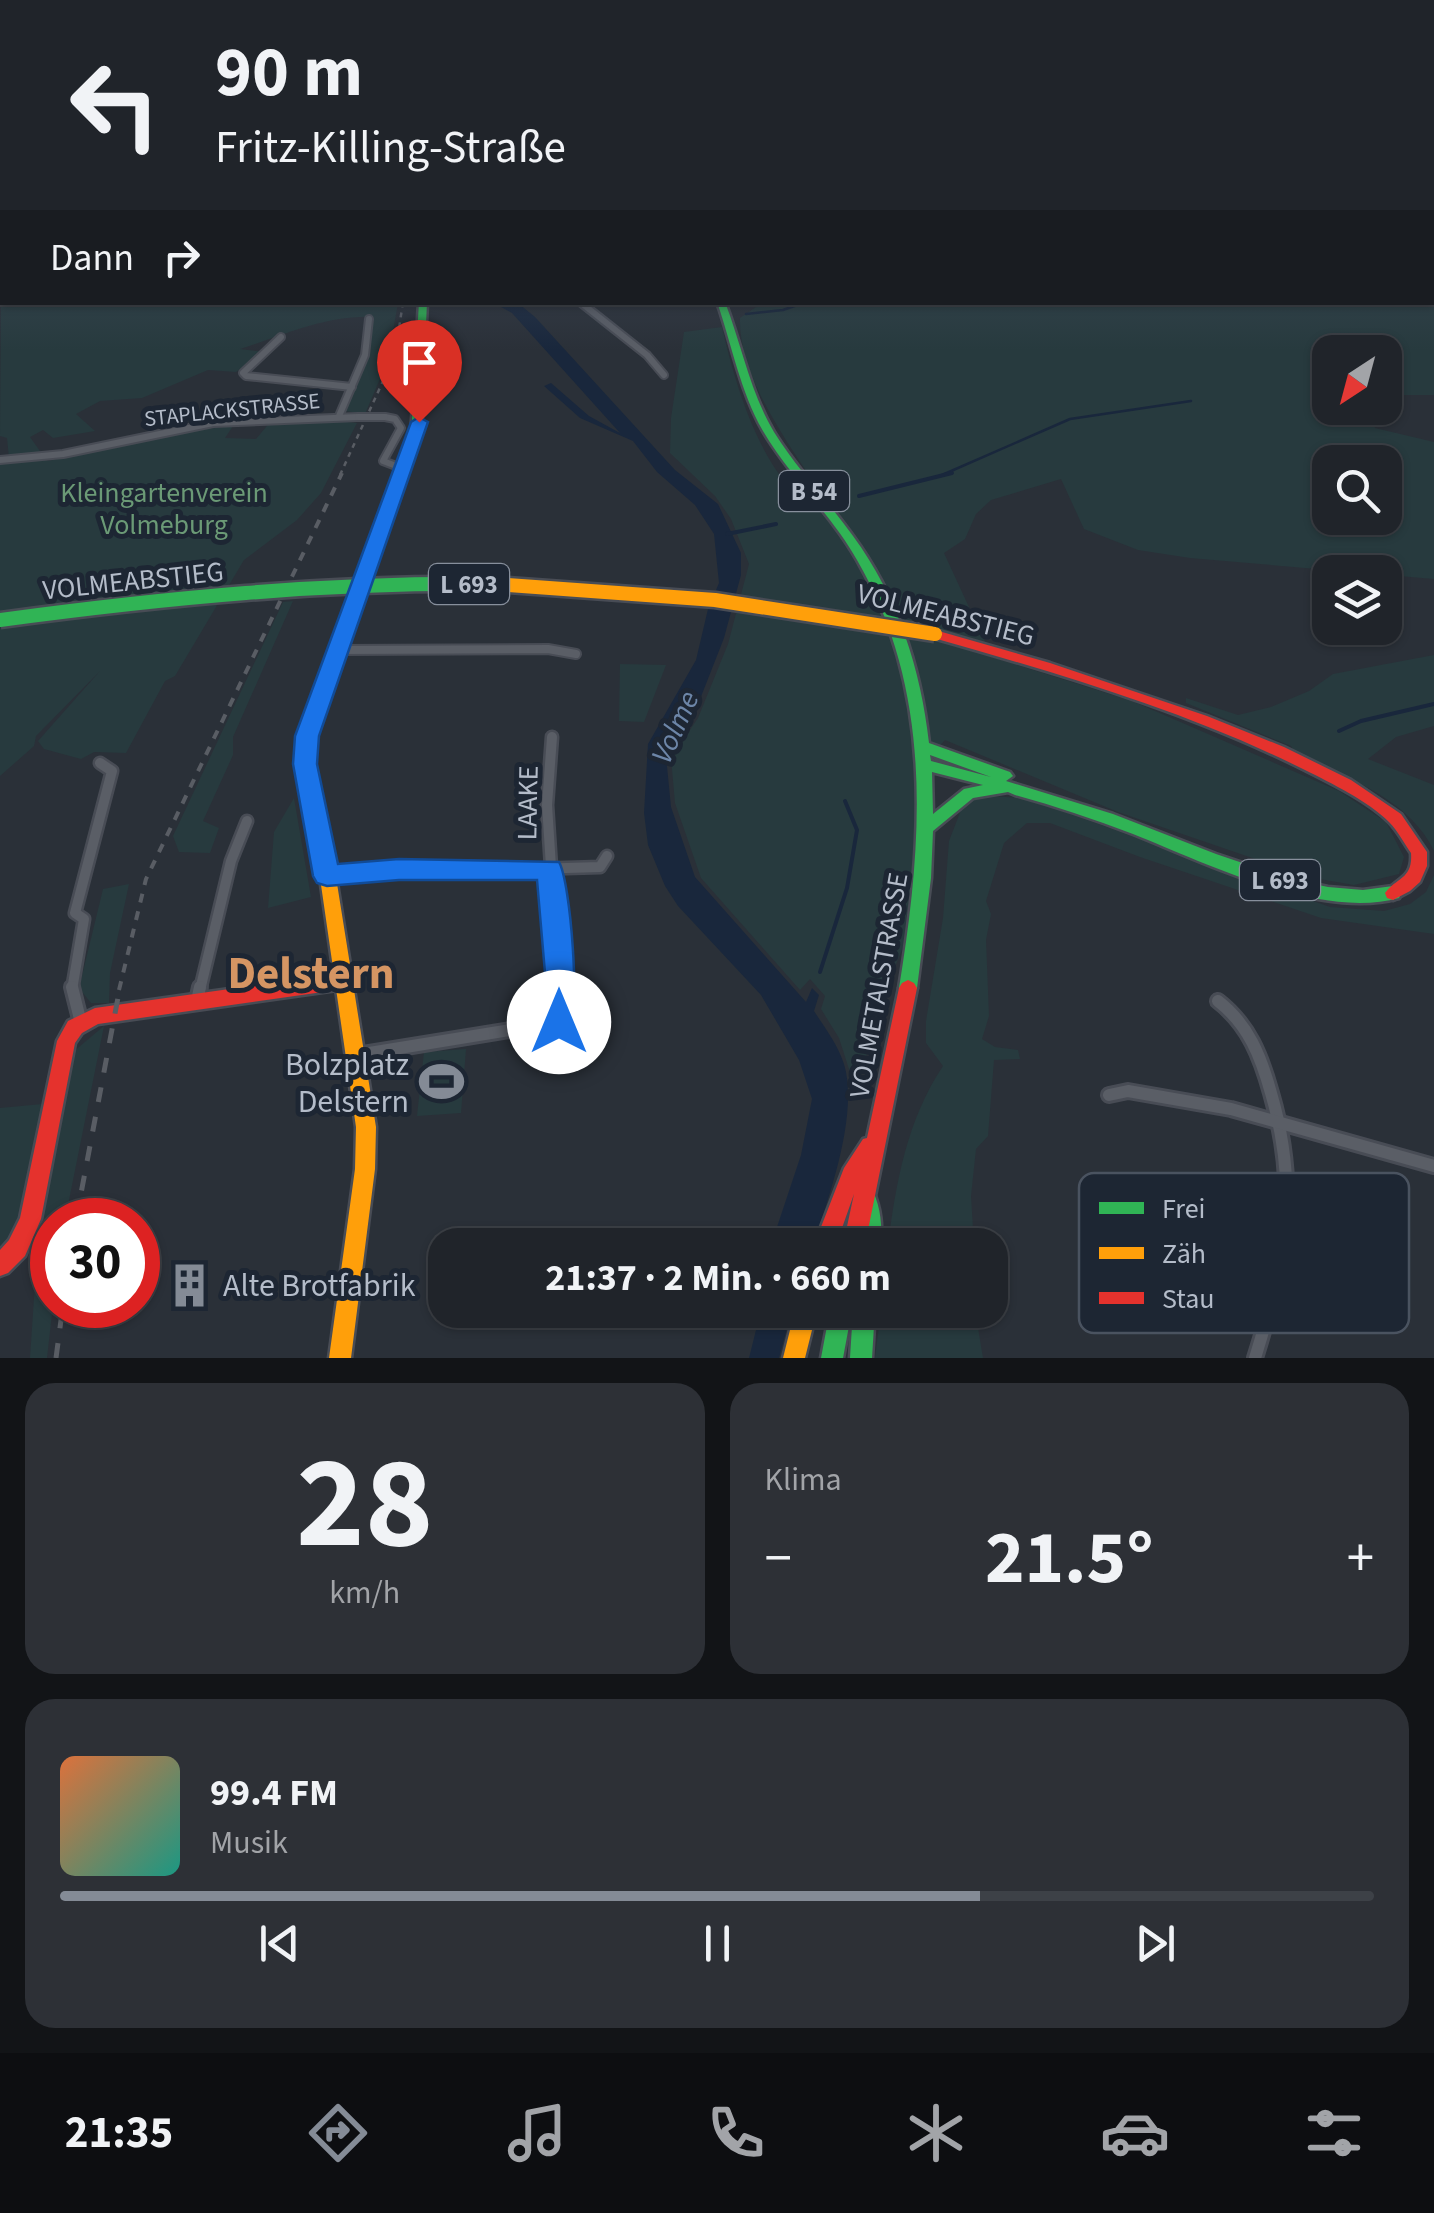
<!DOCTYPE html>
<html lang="de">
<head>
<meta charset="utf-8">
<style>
	:root { --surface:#20242a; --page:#2d3036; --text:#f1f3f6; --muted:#a2a4a8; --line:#3d4147; --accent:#848b96 }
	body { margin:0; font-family:"Source Sans 3",sans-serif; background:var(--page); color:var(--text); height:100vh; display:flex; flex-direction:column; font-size:38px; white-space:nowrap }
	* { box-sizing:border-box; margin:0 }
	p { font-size:32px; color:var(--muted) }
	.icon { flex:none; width:55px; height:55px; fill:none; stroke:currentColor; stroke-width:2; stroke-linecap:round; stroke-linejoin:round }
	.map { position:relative; height:1358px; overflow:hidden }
	.drawer { display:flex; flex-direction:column; gap:25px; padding:25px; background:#121417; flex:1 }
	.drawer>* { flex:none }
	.hud { position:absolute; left:0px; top:0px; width:1435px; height:305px; box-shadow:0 2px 8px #0004,0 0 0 2px var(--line); background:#20242a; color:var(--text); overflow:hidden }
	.needle { width:65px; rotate:216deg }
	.controls { position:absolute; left:1312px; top:335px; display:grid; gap:20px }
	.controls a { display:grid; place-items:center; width:90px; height:90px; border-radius:20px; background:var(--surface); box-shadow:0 2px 8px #0004,0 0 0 2px var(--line); font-size:50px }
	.speed { position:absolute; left:30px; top:1198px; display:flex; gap:20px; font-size:50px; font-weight:700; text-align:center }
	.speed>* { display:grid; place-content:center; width:130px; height:130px; border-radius:50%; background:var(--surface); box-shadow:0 2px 8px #0004,0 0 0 2px var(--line); line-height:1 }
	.speed .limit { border:15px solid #d22; background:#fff; color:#111 }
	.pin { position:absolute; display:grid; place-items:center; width:85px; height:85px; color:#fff; margin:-102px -42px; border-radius:50% 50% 50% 0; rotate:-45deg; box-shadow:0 0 10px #0007 }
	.pin .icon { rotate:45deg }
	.me { position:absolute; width:110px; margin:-55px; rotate:0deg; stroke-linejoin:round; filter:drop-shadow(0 0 8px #0008) }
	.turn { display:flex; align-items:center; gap:35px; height:210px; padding:0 50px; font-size:45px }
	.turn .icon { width:130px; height:130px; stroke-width:2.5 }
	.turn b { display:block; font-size:70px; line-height:85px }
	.then { display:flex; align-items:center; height:95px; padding:0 50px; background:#0003; gap:20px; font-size:38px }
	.big { font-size:75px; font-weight:700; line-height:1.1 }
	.drawer .card { flex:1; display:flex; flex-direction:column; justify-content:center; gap:15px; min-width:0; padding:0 35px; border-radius:30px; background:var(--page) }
	.drawer .dial { align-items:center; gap:0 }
	.dial b { font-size:130px; line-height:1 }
	.song { display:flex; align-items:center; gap:30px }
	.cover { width:120px; height:120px; border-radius:15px; background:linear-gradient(135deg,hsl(20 70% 55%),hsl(170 70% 35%)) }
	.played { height:10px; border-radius:5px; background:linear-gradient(90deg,var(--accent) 70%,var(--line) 70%) }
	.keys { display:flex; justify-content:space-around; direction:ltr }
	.heat { display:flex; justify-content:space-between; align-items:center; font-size:55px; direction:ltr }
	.drawer .tiles { flex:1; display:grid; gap:25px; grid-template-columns:1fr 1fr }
	.card:last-child { grid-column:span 2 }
	.trip { position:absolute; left:428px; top:1228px; width:580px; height:100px; border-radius:30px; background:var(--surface); box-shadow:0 2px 8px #0004,0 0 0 2px var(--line); font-weight:700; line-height:100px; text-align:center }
	.tabs { display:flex; height:160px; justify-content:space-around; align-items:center; background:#0d0e11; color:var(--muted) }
	.tabs .icon { width:70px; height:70px }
	.tabs .current { color:var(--accent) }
	.tabs b { font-size:45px; color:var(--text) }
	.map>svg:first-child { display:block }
	.green { fill:#273a3e; fill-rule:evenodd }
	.water { fill:#19273c }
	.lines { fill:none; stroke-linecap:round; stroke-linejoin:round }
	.stream-far1 { stroke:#19273c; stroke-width:2.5 }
	.stream { stroke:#19273c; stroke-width:4 }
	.street-far3-casing { stroke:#484c55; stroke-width:10 }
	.street-far2-casing { stroke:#484c55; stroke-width:12 }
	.street-far1-casing { stroke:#484c55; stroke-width:15 }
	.street-casing { stroke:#484c55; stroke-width:18 }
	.fast-casing { stroke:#484c55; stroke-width:5 }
	.slow-casing { stroke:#484c55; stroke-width:5 }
	.jam-casing { stroke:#484c55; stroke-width:5 }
	.street-far3 { stroke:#5a5e66; stroke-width:6 }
	.street-far2 { stroke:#5a5e66; stroke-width:8 }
	.street-far1 { stroke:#5a5e66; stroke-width:10 }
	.street { stroke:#5a5e66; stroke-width:12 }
	.fast { fill:#30b455; fill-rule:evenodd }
	.slow { fill:#ff9f0a; fill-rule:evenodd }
	.jam { fill:#e5322d; fill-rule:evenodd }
	.rail-far2 { stroke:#595d64; stroke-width:2.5; stroke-dasharray:5 5; stroke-linecap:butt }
	.rail-far1 { stroke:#595d64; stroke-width:4; stroke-dasharray:9 9; stroke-linecap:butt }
	.rail { stroke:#595d64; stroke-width:5; stroke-dasharray:15 15; stroke-linecap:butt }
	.street-bridge-casing { stroke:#484c55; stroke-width:10; stroke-linecap:butt }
	.fast-bridge-casing { stroke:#484c55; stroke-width:19; stroke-linecap:butt }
	.slow-bridge-casing { stroke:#484c55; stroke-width:19; stroke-linecap:butt }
	.street-bridge { stroke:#5a5e66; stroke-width:6 }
	.fast-bridge { stroke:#30b455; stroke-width:14 }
	.slow-bridge { stroke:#ff9f0a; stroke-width:14 }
	.route { fill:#1a73e8; stroke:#114b97; stroke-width:2.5 }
	.labels { text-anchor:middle; stroke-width:10; stroke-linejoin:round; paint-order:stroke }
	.far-street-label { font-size:22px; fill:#b4bcc9; stroke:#1d2633 }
	.shield { fill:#1d2633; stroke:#878f9c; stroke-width:2.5 }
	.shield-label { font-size:25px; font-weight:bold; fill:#b4bcc9 }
	.park-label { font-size:28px; fill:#6b9a76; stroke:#1d2633 }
	.street-label { font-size:28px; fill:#b4bcc9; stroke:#1d2633 }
	.water-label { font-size:30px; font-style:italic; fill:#6d86a8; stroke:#1d2633 }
	.near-poi-label { font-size:32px; fill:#b4bcc9; stroke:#1d2633; text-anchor:end }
	.near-district-label { font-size:45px; font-weight:bold; fill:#d59563; stroke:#1d2633 }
	.key { fill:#1d2633; stroke:#4a5360; stroke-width:2.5 }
	.key-label { font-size:28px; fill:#b4bcc9 }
</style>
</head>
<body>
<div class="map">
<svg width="1434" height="1358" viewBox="0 0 1434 1358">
	<rect width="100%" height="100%" fill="#2a3038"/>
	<g class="green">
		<path d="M1434,160v235h-31l-5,23 -24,5 1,5 59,14v137l-244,-21 -52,-8 -54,-21 -23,-50 -70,21 -15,14 -11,25 -21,14 48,104 140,44 207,90 47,31 18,35 -5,17 -45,11 -46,-8 -190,-65 -173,-72 -22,24 -1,136 -36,89 -30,102 -17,-53 -18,-29 4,-13 -15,-17 -10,11 -99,-112 -26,-75 -4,-45 27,-40 30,-74 21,-80 -18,-45 -16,-23 -45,-43 1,-35 13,-86 38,-5c14,61 46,175 115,191 -34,-56 -99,-133 -97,-200l22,-15 670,-1zM1330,352h55v56h-55zM1330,462h55v56h-55z"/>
		<path d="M2,166v136l396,1 -10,57 -23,54 -20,-3 23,-52 6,-42c-48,-2 -89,18 -134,32l24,3 -28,20 -28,-2 -66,28 -42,3 -24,13 19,17 -42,7 -10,-8 -13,7 12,17 -33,4 -2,-20 -7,-2z"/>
		<polygon points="309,418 357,423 321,493 297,520 244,560 175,676 165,681 126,753 94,752 81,759 44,749 38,741 100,671 36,736 34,746 0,776 0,463 45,457 48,461 170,433 233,426 225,438 256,439 271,421"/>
		<polygon points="293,601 233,737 233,755 203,821 219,828 210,853 179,852 173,836 283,602"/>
		<path d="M1434,655v71l-38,11 -28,22 66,26v66c-25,-53 -89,-74 -138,-97l-5,-8 -105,-43v-5l52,17 33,-8 38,-16 24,-17z"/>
		<polygon points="620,664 666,665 644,722 619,721"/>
		<path d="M989,796l33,2 32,10 276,99 54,4 26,-7 16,-12 8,-17v59l-113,-16 -181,-61 -90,-34h-23l-23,20 -18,58 5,13 -5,26 3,76 -7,23 13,8 23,3 2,9 -26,1 -6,76 -12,13 -5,47 3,49h-86c8,-63 19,-125 55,-179l-17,-23v-22l17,-103 6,-77 12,-31 9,-9z"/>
		<polygon points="294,798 311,897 268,908 274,832"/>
		<polygon points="129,884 110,973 109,1003 91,1003 79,988 103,889"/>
		<polygon points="104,1026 65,1220 52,1220 53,1305 47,1358 30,1358 38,1238 73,1052"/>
		<polygon points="466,1049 461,1113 417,1116 424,1052"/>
		<polygon points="53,1103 35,1199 0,1265 0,1108"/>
		<polygon points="881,1310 979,1310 977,1322 983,1358 875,1358"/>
	</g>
	<g class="water">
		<path d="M494,303h24l17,14 140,153 43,34 23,49v22l-17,63 -29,74 -29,44 5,51 24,70 111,125 6,-14 7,7 -5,16c11,17 24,34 30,53 15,50 -15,133 -31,181h-42l30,-90 11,-56 -13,-39 -38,-65 -83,-89 -13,-20 -17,-41 -4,-32 4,-69 48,-84 12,-51 11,-26 -5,-49 -19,-29 -38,-33 -24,-31 -53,-23 -36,-32 7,-3 38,33 31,17 -108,-120z"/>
		<polygon points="761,1310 792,1310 779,1358 749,1358"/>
	</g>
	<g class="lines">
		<g class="stream-far1">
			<polyline points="746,314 783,310 806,302"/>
			<polyline points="942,475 1070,419 1191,401"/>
		</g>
		<g class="stream">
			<polyline points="859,496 952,473"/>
			<polyline points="727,534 776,524"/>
			<polyline points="1339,731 1361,721 1434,704"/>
			<polyline points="820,972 847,888 857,830 845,801"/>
		</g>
		<defs>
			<g id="street-far3">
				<polyline points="580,302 647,355 664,375"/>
				<polyline points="281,337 243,373 246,376 352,387"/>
				<polyline points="339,416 365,355 369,319"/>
				<polyline points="385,417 395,419 401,428 383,461 404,469"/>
				<polyline points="0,460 63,454 213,423 358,417"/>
			</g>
			<polyline id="street-far2" points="338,650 548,649 576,654"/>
			<g id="street-far1">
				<polyline points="552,737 547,805 559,990"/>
				<polyline points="327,875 600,867 607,856"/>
				<polyline points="72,990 84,919 75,913 112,771 100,763"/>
				<polyline points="200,990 231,861 247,821"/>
			</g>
			<g id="street">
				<polyline points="72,987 81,1023"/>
				<polyline points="197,1001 200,987"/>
				<path d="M1218,1001c31,24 43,56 53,92 29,99 14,169 -16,265"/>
				<polyline points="357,1055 559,1022 559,987"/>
				<polyline points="1109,1095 1128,1091 1231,1109 1434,1166"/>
			</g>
			<g id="fast">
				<polygon points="0,160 2,160 2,163 0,164"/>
				<polygon points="419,302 427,302 421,436 318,721 312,750 335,871 333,876 327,877 321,876 319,871 298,750 304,721 411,436"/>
				<path d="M717,302h8c17,44 25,90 49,130 23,37 54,69 79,104 45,61 68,134 76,207l81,29 3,4 -7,5 107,33 103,40 74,25 38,8 35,3 30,-4 6,2 2,5 -2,5c-79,22 -193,-35 -266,-64 -39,-15 -78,-28 -118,-39l-7,-3 -35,6 -40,33 -2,47 -14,110 -3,5 -6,3 -6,-3 -3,-5c24,-146 35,-296 -42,-428 -26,-46 -67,-83 -94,-129 -23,-40 -31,-86 -46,-129zM930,755l61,22 -60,-16zM932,772l51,13 -19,4 -31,25z"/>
				<path d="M866,1188l7,3c8,18 9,34 8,54h-22l2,-23 -5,-24 3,-7z"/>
				<polygon points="830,1310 852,1310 843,1358 821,1358"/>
				<polygon points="853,1310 875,1310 872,1358 850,1358"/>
			</g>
			<g id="slow">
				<polygon points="327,865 333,866 335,871 376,1127 375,1169 351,1358 329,1358 355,1169 356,1127 319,871 321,866"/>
				<polygon points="795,1310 817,1310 805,1358 783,1358"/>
			</g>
			<g id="jam">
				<path d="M935,630l115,33 157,53 77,31 67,33 50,34 26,38v14l-7,16 -10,9 -17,9 -6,-2 -2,-5c12,-16 28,-14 26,-40 -7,-10 -13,-22 -22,-31 -21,-21 -58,-39 -84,-52 -118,-59 -248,-97 -375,-133l-2,-3z"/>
				<polygon points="344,973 350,976 353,981 350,986 344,989 98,1024 82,1033 75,1043 41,1219 25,1256 8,1273 0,1276 0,1250 9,1240 20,1218 57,1041 68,1021 95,1008"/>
				<polygon points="908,980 914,983 917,988 865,1245 843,1245 854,1194 836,1245 814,1245 844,1168 863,1139 867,1138 899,988 902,983"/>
			</g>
		</defs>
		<use href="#street-far3" class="street-far3-casing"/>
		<use href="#street-far2" class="street-far2-casing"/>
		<use href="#street-far1" class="street-far1-casing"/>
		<use href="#street" class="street-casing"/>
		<use href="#fast" class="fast-casing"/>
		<use href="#slow" class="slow-casing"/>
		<use href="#jam" class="jam-casing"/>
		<use href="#street-far3" class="street-far3"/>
		<use href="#street-far2" class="street-far2"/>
		<use href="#street-far1" class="street-far1"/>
		<use href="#street" class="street"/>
		<use href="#fast" class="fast"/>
		<use href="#slow" class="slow"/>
		<use href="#jam" class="jam"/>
		<polyline class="rail-far2" points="340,475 395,355 403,302"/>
		<polyline class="rail-far1" points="119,990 146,879 342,473"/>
		<g class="rail">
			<polyline points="76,1220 120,987"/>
			<polyline points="56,1358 63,1305"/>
		</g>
		<defs>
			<polyline id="street-bridge" points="358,417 385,417"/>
			<path id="fast-bridge" d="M0,620c164,-22 327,-38 493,-36"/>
			<polyline id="slow-bridge" points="493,584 715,600 935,634"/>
		</defs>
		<use href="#street-bridge" class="street-bridge-casing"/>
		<use href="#fast-bridge" class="fast-bridge-casing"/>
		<use href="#slow-bridge" class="slow-bridge-casing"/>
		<use href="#street-bridge" class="street-bridge"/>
		<use href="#fast-bridge" class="fast-bridge"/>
		<use href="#slow-bridge" class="slow-bridge"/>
	</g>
	<linearGradient id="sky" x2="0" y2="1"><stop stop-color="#171a1f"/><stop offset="0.46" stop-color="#444e5e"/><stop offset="1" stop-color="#444e5e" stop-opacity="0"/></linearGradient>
	<rect width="1434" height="350" fill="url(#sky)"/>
	<path class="route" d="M419,417l9,5 -109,314 -2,28 21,100 61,-5 160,3c12,21 21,149 11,170l-11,4 -11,-4 -4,-10 1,-49 -8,-93h-138l-72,6 -10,-3 -4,-7 -20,-112 2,-28 116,-314z"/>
	<defs>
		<symbol id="stadium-bare" viewBox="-9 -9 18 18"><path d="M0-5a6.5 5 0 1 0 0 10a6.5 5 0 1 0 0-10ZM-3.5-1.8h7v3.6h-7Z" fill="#848b96" stroke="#1d2633" stroke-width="2.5" paint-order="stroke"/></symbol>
		<symbol id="building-bare" viewBox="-9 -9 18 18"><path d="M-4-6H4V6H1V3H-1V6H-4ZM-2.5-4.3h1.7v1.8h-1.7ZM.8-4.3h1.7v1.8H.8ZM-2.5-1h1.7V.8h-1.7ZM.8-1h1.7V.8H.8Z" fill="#848b96" stroke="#1d2633" stroke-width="2.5" paint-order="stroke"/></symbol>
	</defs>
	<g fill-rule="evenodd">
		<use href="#stadium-bare" x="410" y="1050" width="63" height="63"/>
		<use href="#building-bare" x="158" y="1254" width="63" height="63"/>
	</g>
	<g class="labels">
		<g class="far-street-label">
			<text transform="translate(232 409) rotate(-6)" y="8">STAPLACKSTRASSE</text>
		</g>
		<g class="shield">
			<rect x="779" y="471" width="70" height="40" rx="8"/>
			<rect x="429" y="564" width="80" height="40" rx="8"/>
			<rect x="1240" y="860" width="80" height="40" rx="8"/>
		</g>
		<g class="shield-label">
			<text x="814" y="500">B 54</text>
			<text x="469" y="593">L 693</text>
			<text x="1280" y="889">L 693</text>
		</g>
		<g class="park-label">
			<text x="164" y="502">Kleingartenverein<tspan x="164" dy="32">Volmeburg</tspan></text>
		</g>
		<g class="street-label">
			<text transform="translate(133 580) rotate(-6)" y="10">VOLMEABSTIEG</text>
			<text transform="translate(946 614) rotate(14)" y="10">VOLMEABSTIEG</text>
			<text transform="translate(527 803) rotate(-89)" y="10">LAAKE</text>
			<text transform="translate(878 985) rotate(-80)" y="10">VOLMETALSTRASSE</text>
		</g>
		<g class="water-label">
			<text transform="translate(675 727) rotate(-66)" y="10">Volme</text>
		</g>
		<g class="near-poi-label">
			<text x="409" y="1075">Bolzplatz<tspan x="409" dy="37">Delstern</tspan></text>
			<text x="223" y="1296" text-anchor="start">Alte Brotfabrik</text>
		</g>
		<g class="near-district-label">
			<text x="311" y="988">Delstern</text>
		</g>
	</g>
	<rect x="1079" y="1173" width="330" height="160" rx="15" class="key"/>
	<rect x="1099" y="1202" width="45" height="12" fill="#30b455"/>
	<rect x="1099" y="1247" width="45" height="12" fill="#ff9f0a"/>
	<rect x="1099" y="1292" width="45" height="12" fill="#e5322d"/>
	<g class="key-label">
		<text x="1162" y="1218">Frei</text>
		<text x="1162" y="1263">Zäh</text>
		<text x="1162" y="1308">Stau</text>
	</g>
</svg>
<div class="controls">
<a><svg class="needle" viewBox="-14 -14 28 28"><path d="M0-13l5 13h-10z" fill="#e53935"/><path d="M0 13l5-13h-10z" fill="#a2a4a8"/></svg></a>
<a><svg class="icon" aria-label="search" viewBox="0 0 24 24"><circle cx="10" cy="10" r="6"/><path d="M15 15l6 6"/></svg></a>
<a><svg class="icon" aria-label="layers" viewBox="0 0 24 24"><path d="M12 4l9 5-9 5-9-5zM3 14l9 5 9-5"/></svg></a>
</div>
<div class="speed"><div class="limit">30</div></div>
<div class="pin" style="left:419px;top:422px;background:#d93025"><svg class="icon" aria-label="arrive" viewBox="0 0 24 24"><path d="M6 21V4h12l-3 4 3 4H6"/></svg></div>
<svg class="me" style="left:559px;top:1022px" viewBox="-20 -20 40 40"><circle r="19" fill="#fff"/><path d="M0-13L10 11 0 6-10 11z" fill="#1a73e8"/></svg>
<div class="trip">21:37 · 2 Min. · 660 m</div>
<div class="hud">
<div class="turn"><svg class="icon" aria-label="left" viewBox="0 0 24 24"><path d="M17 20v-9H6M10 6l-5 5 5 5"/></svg><div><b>90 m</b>Fritz-Killing-Straße</div></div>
<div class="then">Dann<svg class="icon" aria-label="right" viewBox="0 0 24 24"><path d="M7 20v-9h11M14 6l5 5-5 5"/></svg></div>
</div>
</div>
<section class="drawer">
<div class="tiles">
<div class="card dial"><b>28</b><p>km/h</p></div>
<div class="card"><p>Klima</p>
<div class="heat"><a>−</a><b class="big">21.5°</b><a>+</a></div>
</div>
<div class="card">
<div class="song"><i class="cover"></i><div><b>99.4 FM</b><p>Musik</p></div></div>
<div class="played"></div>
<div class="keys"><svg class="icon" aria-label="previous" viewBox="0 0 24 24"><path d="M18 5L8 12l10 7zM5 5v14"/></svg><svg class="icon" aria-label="pause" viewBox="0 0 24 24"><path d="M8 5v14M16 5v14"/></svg><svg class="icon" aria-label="next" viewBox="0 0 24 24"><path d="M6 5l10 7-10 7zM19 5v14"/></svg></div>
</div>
</div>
</section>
<nav class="tabs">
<b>21:35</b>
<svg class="icon current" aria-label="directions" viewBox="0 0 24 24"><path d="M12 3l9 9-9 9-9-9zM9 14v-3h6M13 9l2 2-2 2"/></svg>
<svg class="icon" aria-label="music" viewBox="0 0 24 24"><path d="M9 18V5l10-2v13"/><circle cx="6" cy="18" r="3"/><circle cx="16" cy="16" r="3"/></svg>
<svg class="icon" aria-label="phone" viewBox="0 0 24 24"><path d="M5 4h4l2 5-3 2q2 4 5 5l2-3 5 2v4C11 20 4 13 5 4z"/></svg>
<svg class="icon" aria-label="climate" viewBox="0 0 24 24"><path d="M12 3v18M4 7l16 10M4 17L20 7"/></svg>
<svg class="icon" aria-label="car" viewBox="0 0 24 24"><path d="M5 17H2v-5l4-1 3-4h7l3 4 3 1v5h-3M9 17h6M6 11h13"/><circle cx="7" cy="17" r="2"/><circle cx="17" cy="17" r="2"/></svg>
<svg class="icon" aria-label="filters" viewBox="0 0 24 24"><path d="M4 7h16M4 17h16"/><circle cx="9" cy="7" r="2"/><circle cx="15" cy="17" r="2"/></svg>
</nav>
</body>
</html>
